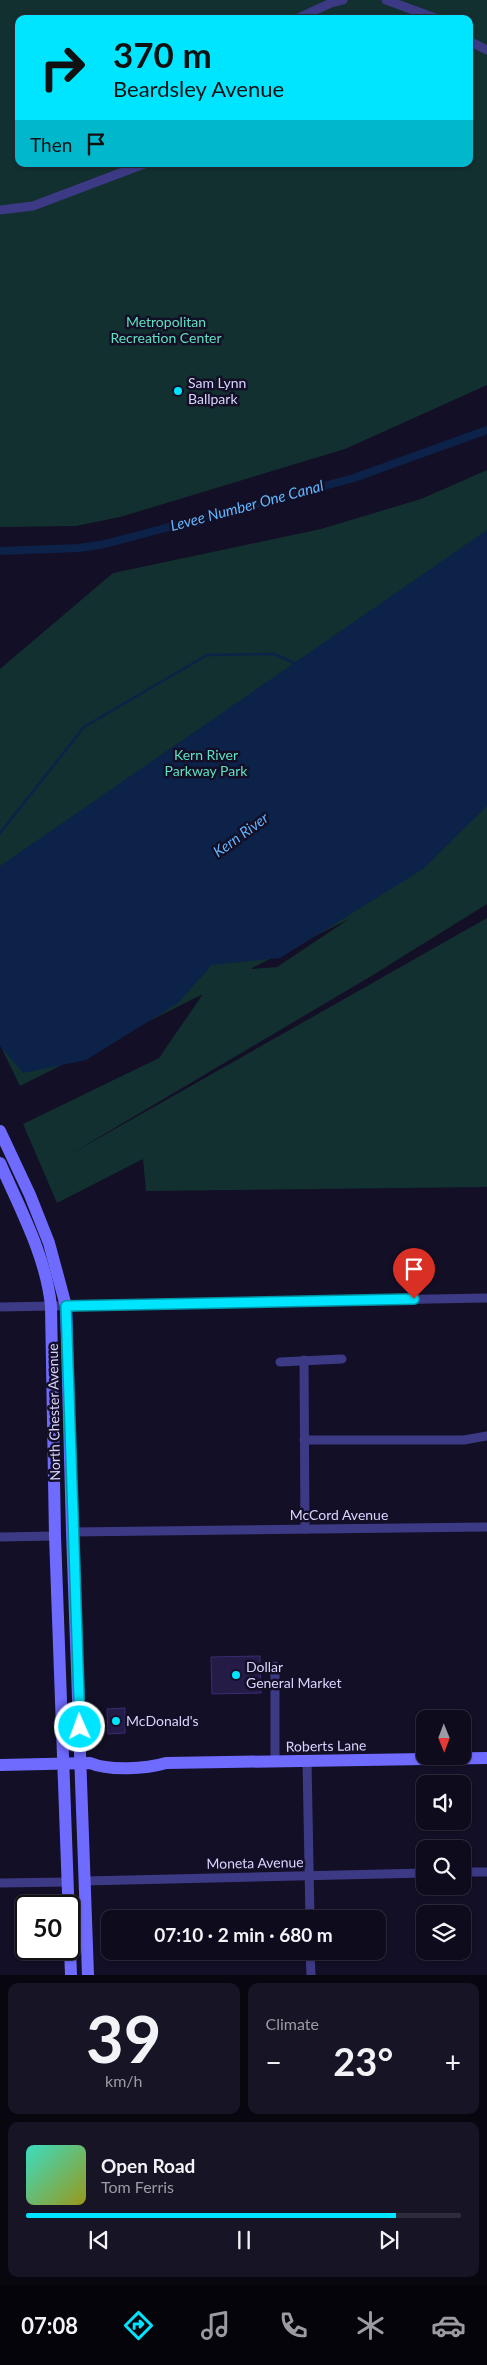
<!DOCTYPE html>
<html lang="en">
<head>
<meta charset="utf-8">
<style>
	:root { --surface:#0e0b1c; --page:#171425; --text:#f1f3f6; --muted:#9b9ba3; --line:#2e2b3b; --accent:#00e5ff }
	body { margin:0; font-family:Lato,sans-serif; background:var(--page); color:var(--text); height:100vh; display:flex; flex-direction:column; font-size:19px; white-space:nowrap }
	* { box-sizing:border-box; margin:0 }
	p { font-size:16px; color:var(--muted) }
	.icon { flex:none; width:28px; height:28px; fill:none; stroke:currentColor; stroke-width:2; stroke-linecap:round; stroke-linejoin:round }
	.map { position:relative; height:1975px; overflow:hidden }
	.sheet { display:flex; flex-direction:column; gap:8px; padding:8px; background:#08060f; flex:1 }
	.sheet>* { flex:none }
	.hud { position:absolute; left:15px; top:15px; width:458px; height:152px; border-radius:10px; box-shadow:0 1px 4px #0004,0 0 0 1px var(--line); background:#00e5ff; color:#111; overflow:hidden }
	.needle { width:32px; rotate:179deg }
	.fabs { position:absolute; left:416px; top:1710px; display:grid; gap:10px }
	.fabs a { display:grid; place-items:center; width:55px; height:55px; border-radius:10px; background:var(--surface); box-shadow:0 1px 4px #0004,0 0 0 1px var(--line); font-size:25px }
	.speed { position:absolute; left:15px; top:1895px; display:flex; gap:10px; font-size:25px; font-weight:700; text-align:center }
	.speed>* { display:grid; place-content:center; width:65px; height:65px; border-radius:50%; background:var(--surface); box-shadow:0 1px 4px #0004,0 0 0 1px var(--line); line-height:1 }
	.speed .limit { border:2px solid #111; border-radius:8px; background:#fff; color:#111 }
	.pin { position:absolute; display:grid; place-items:center; width:42px; height:42px; color:#fff; margin:-51px -21px; border-radius:50% 50% 50% 0; rotate:-45deg; box-shadow:0 0 5px #0007 }
	.pin .icon { rotate:45deg }
	.me { position:absolute; width:55px; margin:-28px; rotate:358deg; stroke-linejoin:round; filter:drop-shadow(0 0 4px #0008) }
	.turn { display:flex; align-items:center; gap:18px; height:105px; padding:0 15px; font-size:22px }
	.turn .icon { width:65px; height:65px; stroke-width:2.5 }
	.turn b { display:block; font-size:35px; line-height:42px }
	.then { display:flex; align-items:center; height:48px; padding:0 15px; background:#0003; gap:10px; font-size:19px }
	.big { font-size:38px; font-weight:700; line-height:1.1 }
	.sheet .widget { flex:1; display:flex; flex-direction:column; justify-content:center; gap:8px; min-width:0; padding:0 18px; border-radius:10px; background:var(--page) }
	.sheet .dial { align-items:center; gap:0 }
	.dial b { font-size:65px; line-height:1 }
	.song { display:flex; align-items:center; gap:15px }
	.cover { width:60px; height:60px; border-radius:8px; background:linear-gradient(135deg,hsl(170 70% 55%),hsl(60 70% 35%)) }
	.played { height:5px; border-radius:2px; background:linear-gradient(90deg,var(--accent) 85%,var(--line) 85%) }
	.keys { display:flex; justify-content:space-around; direction:ltr }
	.heat { display:flex; justify-content:space-between; align-items:center; font-size:28px; direction:ltr }
	.sheet .tiles { flex:1; display:grid; gap:8px; grid-template-columns:1fr 1fr }
	.widget:last-child { grid-column:span 2 }
	.trip { position:absolute; left:101px; top:1910px; width:285px; height:50px; border-radius:10px; background:var(--surface); box-shadow:0 1px 4px #0004,0 0 0 1px var(--line); font-weight:700; line-height:50px; text-align:center }
	.tab-bar { display:flex; height:80px; justify-content:space-around; align-items:center; background:#06040b; color:var(--muted) }
	.tab-bar .icon { width:35px; height:35px }
	.tab-bar .active { color:var(--accent) }
	.tab-bar b { font-size:22px; color:var(--text) }
	.map>svg:first-child { display:block }
	.green { fill:#12302f; fill-rule:evenodd }
	.water { fill:#0c2248 }
	.lines { fill:none; stroke-linecap:round; stroke-linejoin:round }
	.stream { stroke:#0c2248; stroke-width:2.5 }
	.canal { stroke:#0c2248; stroke-width:8 }
	.building { fill:#241b47; stroke:#3b2d73 }
	.street { stroke:#3d3a85; stroke-width:9 }
	.secondary { stroke:#6f6bff; stroke-width:12 }
	.route-casing { stroke:#0095a6; stroke-width:12 }
	.route { stroke:#00e5ff; stroke-width:9 }
	.poi-dot { fill:#00e5ff; stroke:#130f26; stroke-width:2 }
	.labels { text-anchor:middle; stroke-width:5; stroke-linejoin:round; paint-order:stroke }
	.park-label { font-size:14px; fill:#5fe0c0; stroke:#130f26 }
	.poi-label { font-size:14px; fill:#d9d4ff; stroke:#130f26; text-anchor:start }
	.street-label { font-size:14px; fill:#d9d4ff; stroke:#130f26 }
	.water-label { font-size:15px; font-style:italic; fill:#62b6ff; stroke:#130f26 }
</style>
</head>
<body>
<div class="map">
<svg width="487" height="1975" viewBox="0 0 487 1975">
	<rect width="100%" height="100%" fill="#130f26"/>
	<g class="green">
		<path d="M0,0h487v385l-142,64 -225,68 -44,9 -76,1zM19,19h450v145h-450z"/>
		<path d="M487,470v434l-114,71 -304,180 418,-237v269l-341,4 -3,-32 -86,44 -34,-79 136,-66 44,-64 -183,92 -20,-41v-376l113,-96 208,-44 100,-30zM349,919l-72,48 -25,2v-1z"/>
	</g>
	<polygon class="water" points="487,530 487,806 423,869 280,958 212,965 178,1003 86,1060 23,1073 0,1046 0,866"/>
	<g class="lines">
		<polyline class="stream" points="0,833 84,727 207,655 275,654 296,664"/>
		<polyline class="canal" points="0,551 79,548 105,544 354,478 487,430"/>
	</g>
	<g class="building">
		<polygon points="260,1656 261,1693 212,1694 211,1657"/>
		<polygon points="125,1708 125,1733 108,1734 107,1709"/>
	</g>
	<g class="lines">
		<g class="street">
			<polyline points="386,0 438,19"/>
			<polyline points="296,19 331,3 343,0"/>
			<polyline points="469,41 487,50"/>
			<polyline points="0,210 33,206 144,164"/>
			<polyline points="0,1307 487,1298"/>
			<polyline points="304,1360 305,1529"/>
			<polyline points="280,1362 342,1359"/>
			<polyline points="304,1440 464,1440 487,1436"/>
			<polyline points="72,1532 487,1527"/>
			<polyline points="0,1537 55,1536"/>
			<polyline points="275,1666 275,1762"/>
			<polyline points="307,1760 310,1919"/>
			<polyline points="462,1872 487,1872"/>
			<polyline points="85,1881 425,1873"/>
			<polyline points="0,1883 68,1882"/>
			<polyline points="310,1951 311,1975"/>
		</g>
		<g class="secondary">
			<polyline points="0,1131 30,1195 49,1243 66,1306 72,1532 88,1975"/>
			<path d="M0,1163c20,46 46,93 51,143l4,230 16,439"/>
			<path d="M0,1765l90,-2c19,8 56,6 76,0l321,-5"/>
		</g>
	</g>
	<g class="lines">
		<defs>
			<polyline id="route" points="80,1727 66,1306 414,1299"/>
		</defs>
		<use href="#route" class="route-casing"/>
		<use href="#route" class="route"/>
	</g>
	<g class="poi-dot">
		<circle cx="178" cy="391" r="5"/>
		<circle cx="236" cy="1675" r="5"/>
		<circle cx="116" cy="1721" r="5"/>
	</g>
	<g class="labels">
		<g class="park-label">
			<text x="166" y="327">Metropolitan<tspan x="166" dy="16">Recreation Center</tspan></text>
			<text x="206" y="760">Kern River<tspan x="206" dy="16">Parkway Park</tspan></text>
		</g>
		<g class="poi-label">
			<text x="188" y="388">Sam Lynn<tspan x="188" dy="16">Ballpark</tspan></text>
			<text x="246" y="1672">Dollar<tspan x="246" dy="16">General Market</tspan></text>
			<text x="126" y="1726">McDonald's</text>
		</g>
		<g class="street-label">
			<text transform="translate(54 1412) rotate(-91)" y="5">North Chester Avenue</text>
			<text x="339" y="1520">McCord Avenue</text>
			<text transform="translate(326 1746) rotate(-1)" y="5">Roberts Lane</text>
			<text transform="translate(255 1863) rotate(-1)" y="5">Moneta Avenue</text>
		</g>
		<g class="water-label">
			<text transform="translate(247 506) rotate(-15)" y="5">Levee Number One Canal</text>
			<text transform="translate(241 835) rotate(-36)" y="5">Kern River</text>
		</g>
	</g>
</svg>
<div class="fabs">
<a><svg class="needle" viewBox="-14 -14 28 28"><path d="M0-13l5 13h-10z" fill="#e53935"/><path d="M0 13l5-13h-10z" fill="#9b9ba3"/></svg></a>
<a><svg class="icon" aria-label="sound" viewBox="0 0 24 24"><path d="M4 9h4l5-4v14l-5-4H4zM17 9q2 3 0 6"/></svg></a>
<a><svg class="icon" aria-label="search" viewBox="0 0 24 24"><circle cx="10" cy="10" r="6"/><path d="M15 15l6 6"/></svg></a>
<a><svg class="icon" aria-label="layers" viewBox="0 0 24 24"><path d="M12 4l9 5-9 5-9-5zM3 14l9 5 9-5"/></svg></a>
</div>
<div class="speed"><div class="limit">50</div></div>
<div class="pin" style="left:414px;top:1299px;background:#d93025"><svg class="icon" aria-label="arrive" viewBox="0 0 24 24"><path d="M6 21V4h12l-3 4 3 4H6"/></svg></div>
<svg class="me" style="left:80px;top:1727px" viewBox="-20 -20 40 40"><circle r="17" fill="#00e5ff" stroke="#fff" stroke-width="3"/><path d="M0-11L8 9 0 5-8 9z" fill="#fff"/></svg>
<div class="trip">07:10 · 2 min · 680 m</div>
<div class="hud">
<div class="turn"><svg class="icon" aria-label="right" viewBox="0 0 24 24"><path d="M7 20v-9h11M14 6l5 5-5 5"/></svg><div><b>370 m</b>Beardsley Avenue</div></div>
<div class="then">Then<svg class="icon" aria-label="arrive" viewBox="0 0 24 24"><path d="M6 21V4h12l-3 4 3 4H6"/></svg></div>
</div>
</div>
<section class="sheet">
<div class="tiles">
<div class="widget dial"><b>39</b><p>km/h</p></div>
<div class="widget"><p>Climate</p>
<div class="heat"><a>−</a><b class="big">23°</b><a>+</a></div>
</div>
<div class="widget">
<div class="song"><i class="cover"></i><div><b>Open Road</b><p>Tom Ferris</p></div></div>
<div class="played"></div>
<div class="keys"><svg class="icon" aria-label="previous" viewBox="0 0 24 24"><path d="M18 5L8 12l10 7zM5 5v14"/></svg><svg class="icon" aria-label="pause" viewBox="0 0 24 24"><path d="M8 5v14M16 5v14"/></svg><svg class="icon" aria-label="next" viewBox="0 0 24 24"><path d="M6 5l10 7-10 7zM19 5v14"/></svg></div>
</div>
</div>
</section>
<nav class="tab-bar">
<b>07:08</b>
<svg class="icon active" aria-label="directions" viewBox="0 0 24 24"><path d="M12 3l9 9-9 9-9-9zM9 14v-3h6M13 9l2 2-2 2"/></svg>
<svg class="icon" aria-label="music" viewBox="0 0 24 24"><path d="M9 18V5l10-2v13"/><circle cx="6" cy="18" r="3"/><circle cx="16" cy="16" r="3"/></svg>
<svg class="icon" aria-label="phone" viewBox="0 0 24 24"><path d="M5 4h4l2 5-3 2q2 4 5 5l2-3 5 2v4C11 20 4 13 5 4z"/></svg>
<svg class="icon" aria-label="climate" viewBox="0 0 24 24"><path d="M12 3v18M4 7l16 10M4 17L20 7"/></svg>
<svg class="icon" aria-label="car" viewBox="0 0 24 24"><path d="M5 17H2v-5l4-1 3-4h7l3 4 3 1v5h-3M9 17h6M6 11h13"/><circle cx="7" cy="17" r="2"/><circle cx="17" cy="17" r="2"/></svg>
</nav>
</body>
</html>
